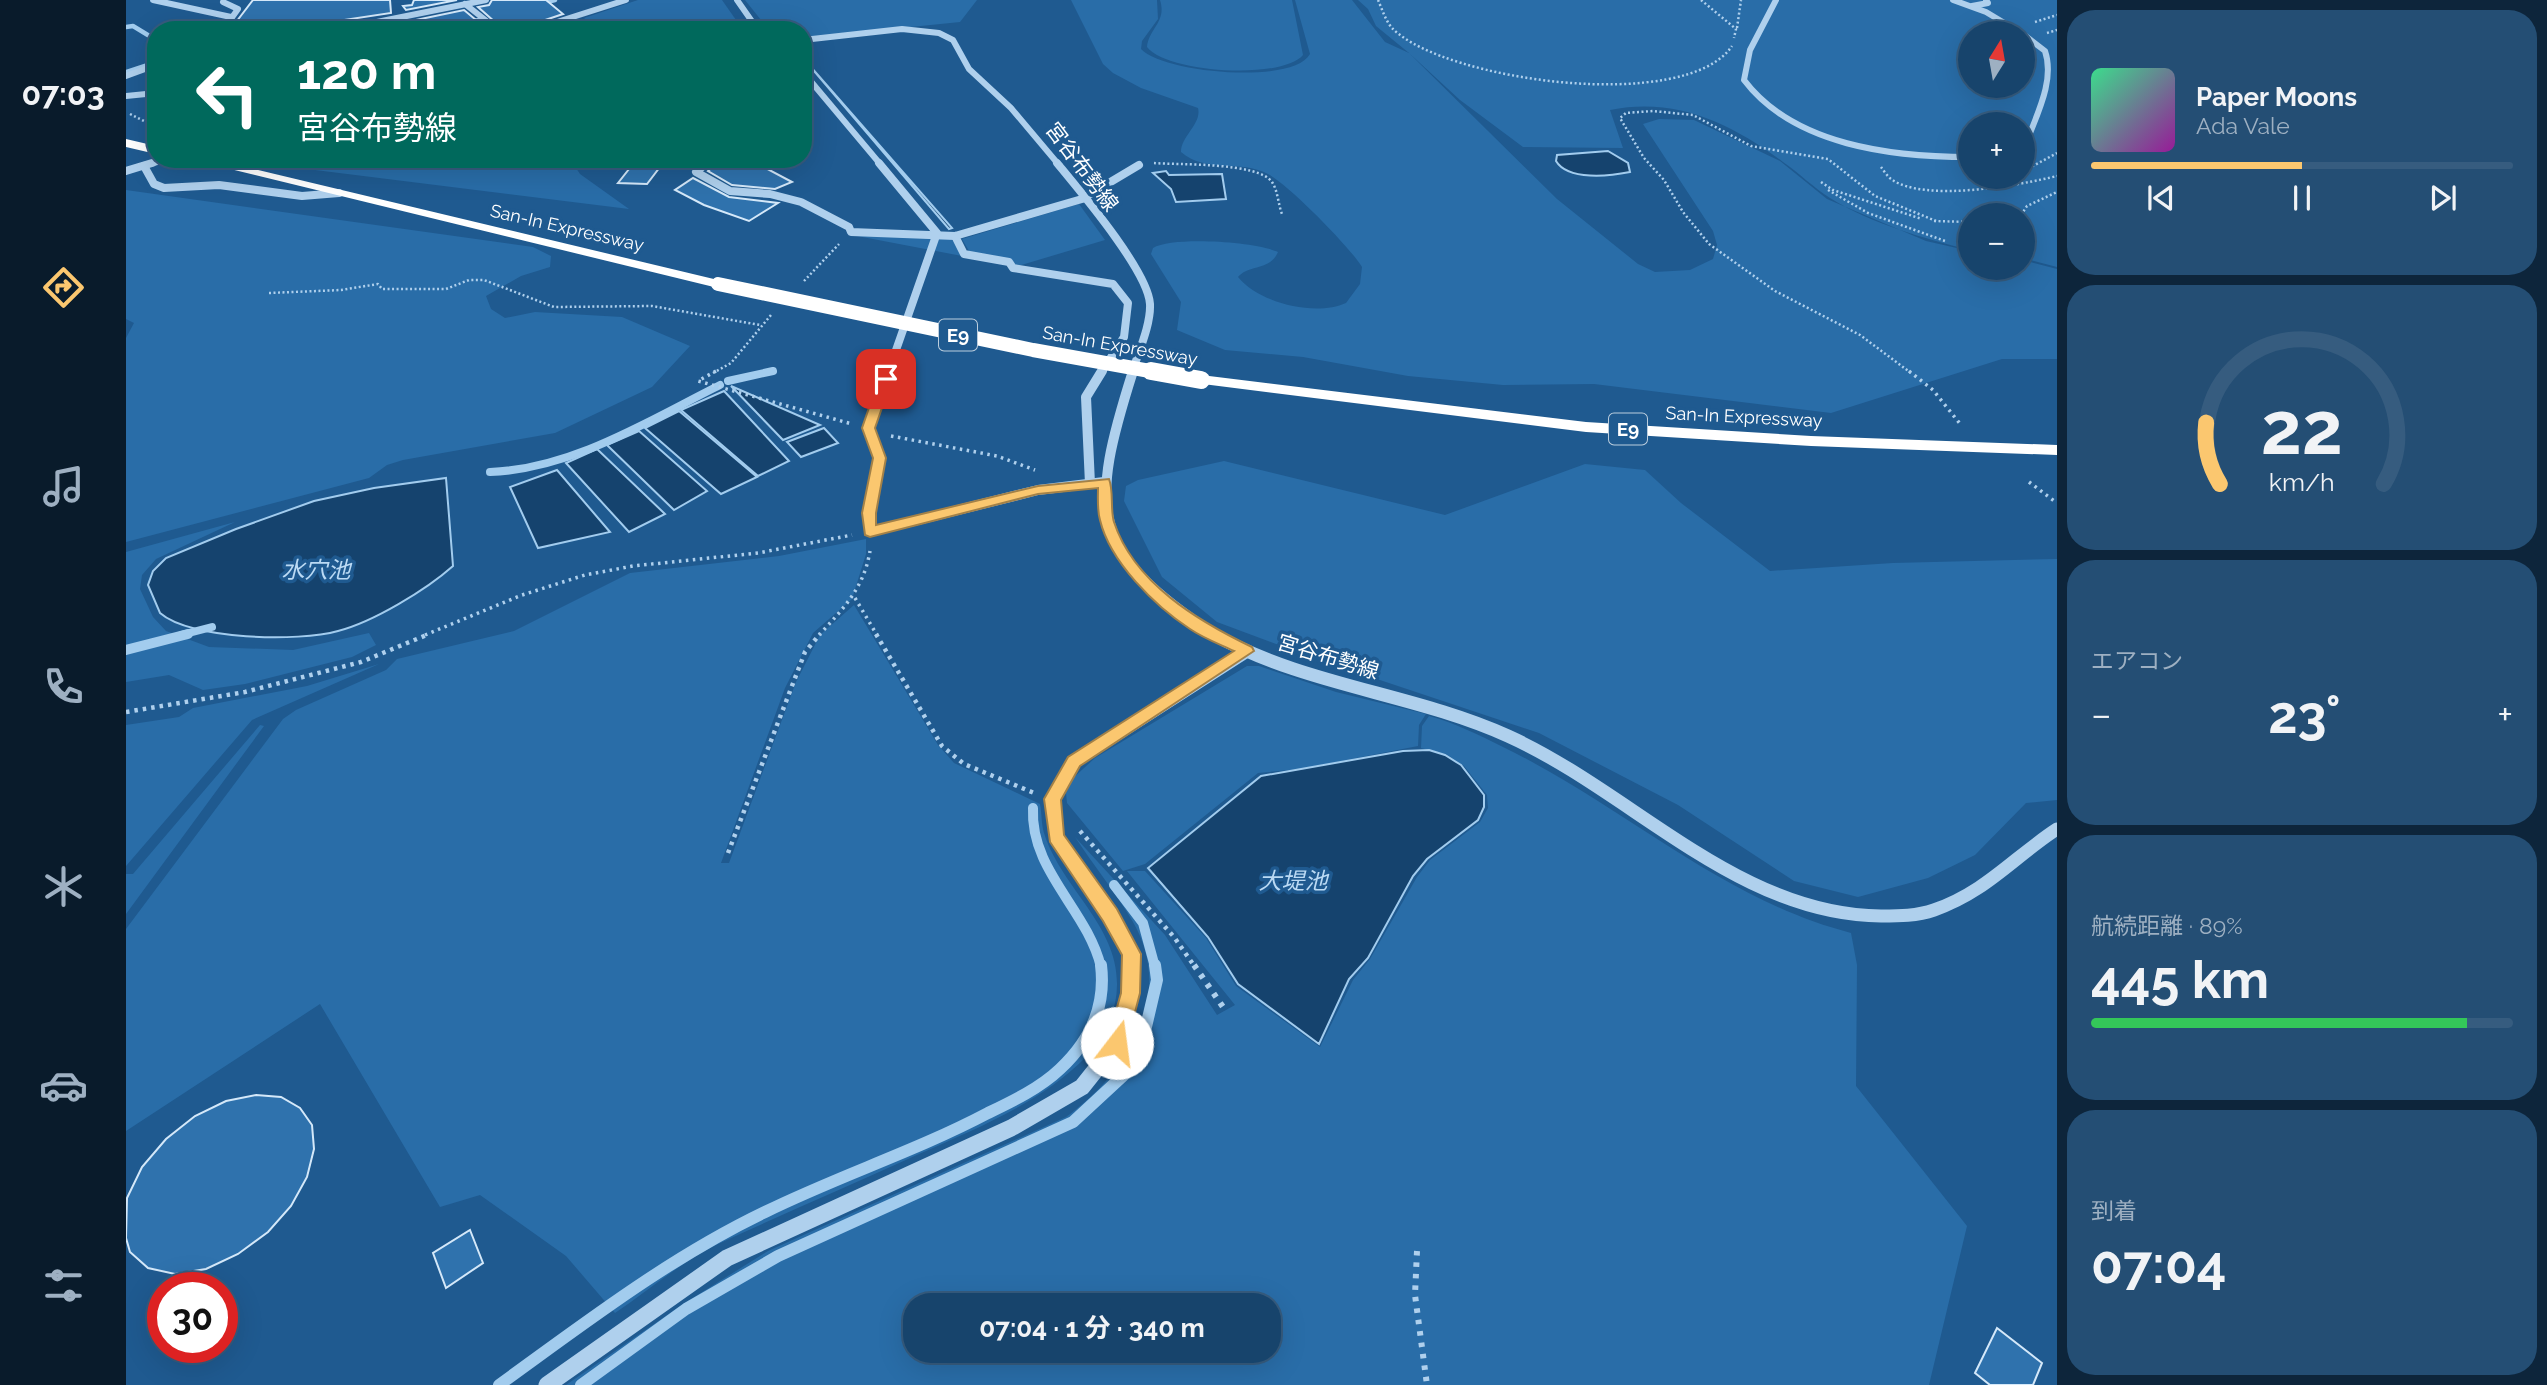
<!DOCTYPE html>
<html lang="ja">
<head>
<meta charset="utf-8">
<style>
	:root { --surface:#17446c; --page:#244e74; --text:#f1f3f6; --muted:#9eb0c2; --line:#365c7f; --accent:#fbc76f }
	body { margin:0; font-family:Raleway,"Noto Sans JP",sans-serif; background:var(--page); color:var(--text); height:100vh; display:flex; flex-direction:column; font-size:26px; white-space:nowrap }
	* { box-sizing:border-box; margin:0 }
	p { font-size:23px; color:var(--muted) }
	.icon { flex:none; width:38px; height:38px; fill:none; stroke:currentColor; stroke-width:2; stroke-linecap:round; stroke-linejoin:round }
	.map { position:relative; flex:1; overflow:hidden }
	.sheet { display:flex; flex-direction:column; gap:10px; padding:10px; background:#0d253b; width:490px }
	.sheet>* { flex:none }
	.guide { position:absolute; left:21px; top:21px; width:665px; height:147px; border-radius:28px; box-shadow:0 7px 28px #0002,0 0 0 2px var(--line); background:#00695c; color:#fff; overflow:hidden }
	.needle { width:46px; rotate:11deg }
	.tools { position:absolute; left:1832px; top:21px; display:grid; gap:14px }
	.tools a { display:grid; place-items:center; width:77px; height:77px; border-radius:50%; background:var(--surface); box-shadow:0 7px 28px #0002,0 0 0 2px var(--line); font-size:35px }
	.speed { position:absolute; left:21px; top:1272px; display:flex; gap:14px; font-size:35px; font-weight:700; text-align:center }
	.speed>* { display:grid; place-content:center; width:91px; height:91px; border-radius:50%; background:var(--surface); box-shadow:0 7px 28px #0002,0 0 0 2px var(--line); line-height:1 }
	.speed .limit { border:10px solid #d22; background:#fff; color:#111 }
	.pin { position:absolute; display:grid; place-items:center; width:60px; height:60px; color:#fff; margin:-30px; border-radius:14px; box-shadow:0 4px 10px #0006 }
	.me { position:absolute; width:77px; margin:-38px; rotate:15deg; stroke-linejoin:round; filter:drop-shadow(0 0 5px #0008) }
	.turn { display:flex; align-items:center; gap:24px; height:147px; padding:0 35px; font-size:32px }
	.turn .icon { width:91px; height:91px; stroke-width:2.5 }
	.turn b { display:block; font-size:49px; line-height:60px }
	.big { font-size:52px; font-weight:700; line-height:1.1 }
	.sheet .widget { flex:1; display:flex; flex-direction:column; justify-content:center; gap:10px; min-width:0; padding:0 24px; border-radius:28px; background:var(--page) }
	.sheet .dial { align-items:center; gap:0 }
	.dial svg { height:182px; overflow:visible; fill:none; stroke:var(--line); stroke-width:7; stroke-linecap:round; text-anchor:middle }
	.dial text { fill:var(--text); stroke:none }
	.song { display:flex; align-items:center; gap:21px }
	.cover { width:84px; height:84px; border-radius:10px; background:linear-gradient(135deg,hsl(150 70% 55%),hsl(300 70% 35%)) }
	.played { height:7px; border-radius:4px; background:linear-gradient(90deg,var(--accent) 50%,var(--line) 50%) }
	.keys { display:flex; justify-content:space-around; direction:ltr }
	.heat { display:flex; justify-content:space-between; align-items:center; font-size:38px; direction:ltr }
	.charge { height:10px; border-radius:5px; background:linear-gradient(90deg,#34c759 89%,var(--line) 0) }
	.trip { position:absolute; left:777px; top:1293px; width:378px; height:70px; border-radius:28px; background:var(--surface); box-shadow:0 7px 28px #0002,0 0 0 2px var(--line); font-weight:700; line-height:70px; text-align:center }
	main { display:flex; flex:1; min-height:0 }
	.tab-bar { display:flex; flex-direction:column; width:126px; justify-content:space-around; align-items:center; background:#091b2b; color:var(--muted) }
	.tab-bar .icon { width:49px; height:49px }
	.tab-bar .current { color:var(--accent) }
	.tab-bar b { font-size:32px; color:var(--text) }
	.map>svg:first-child { display:block }
	.green { fill:#296da8; fill-rule:evenodd }
	.water { fill:#15436e; stroke:#a2ccee; stroke-width:2 }
	.lines { fill:none; stroke-linecap:round; stroke-linejoin:round }
	.stream-far4 { stroke:#a2ccee; stroke-width:4.5 }
	.stream-far3 { stroke:#a2ccee; stroke-width:6 }
	.stream-far2 { stroke:#a2ccee; stroke-width:8 }
	.stream-far1 { stroke:#a2ccee; stroke-width:10 }
	.stream { stroke:#a2ccee; stroke-width:12 }
	.building { fill:#2f72ad; stroke:#d4e8f9; stroke-width:2 }
	.path-far3 { stroke:#afd0ed; stroke-width:2.5; stroke-dasharray:2 2.5; stroke-linecap:butt }
	.path-far2 { stroke:#afd0ed; stroke-width:3.5; stroke-dasharray:2.5 4.5; stroke-linecap:butt }
	.path-far1 { stroke:#afd0ed; stroke-width:4.5; stroke-dasharray:3.5 5; stroke-linecap:butt }
	.path { stroke:#afd0ed; stroke-width:6; stroke-dasharray:4.5 7; stroke-linecap:butt }
	.minor-far4 { stroke:#afd0ed; stroke-width:6 }
	.minor-far3 { stroke:#afd0ed; stroke-width:8 }
	.minor-far2 { stroke:#afd0ed; stroke-width:10 }
	.minor-far1 { stroke:#afd0ed; stroke-width:13 }
	.minor { stroke:#afd0ed; stroke-width:17 }
	.highway { fill:#fff; fill-rule:evenodd }
	.highway-bridge-far1 { stroke:#fff; stroke-width:14 }
	.highway-bridge { stroke:#fff; stroke-width:18 }
	.route { fill:#fbc76f; stroke:#a38148; stroke-width:2 }
	.labels { text-anchor:middle; stroke-width:7; stroke-linejoin:round; paint-order:stroke }
	.far-street-label { font-size:18px; fill:#fff; stroke:#1f5a90 }
	.shield { fill:#1f5a90; stroke:#bccede; stroke-width:2 }
	.shield-label { font-size:19px; font-weight:bold; fill:#fff }
	.street-label { font-size:21px; fill:#fff; stroke:#1f5a90 }
	.water-label { font-size:23px; font-style:italic; fill:#bbdaf4; stroke:#1f5a90 }
</style>
</head>
<body>
<main>
<nav class="tab-bar">
<b>07:03</b>
<svg class="icon current" aria-label="directions" viewBox="0 0 24 24"><path d="M12 3l9 9-9 9-9-9zM9 14v-3h6M13 9l2 2-2 2"/></svg>
<svg class="icon" aria-label="music" viewBox="0 0 24 24"><path d="M9 18V5l10-2v13"/><circle cx="6" cy="18" r="3"/><circle cx="16" cy="16" r="3"/></svg>
<svg class="icon" aria-label="phone" viewBox="0 0 24 24"><path d="M5 4h4l2 5-3 2q2 4 5 5l2-3 5 2v4C11 20 4 13 5 4z"/></svg>
<svg class="icon" aria-label="climate" viewBox="0 0 24 24"><path d="M12 3v18M4 7l16 10M4 17L20 7"/></svg>
<svg class="icon" aria-label="car" viewBox="0 0 24 24"><path d="M5 17H2v-5l4-1 3-4h7l3 4 3 1v5h-3M9 17h6M6 11h13"/><circle cx="7" cy="17" r="2"/><circle cx="17" cy="17" r="2"/></svg>
<svg class="icon" aria-label="filters" viewBox="0 0 24 24"><path d="M4 7h16M4 17h16"/><circle cx="9" cy="7" r="2"/><circle cx="15" cy="17" r="2"/></svg>
</nav>
<div class="map">
<svg width="1931" height="1385" viewBox="0 0 1931 1385">
	<rect width="100%" height="100%" fill="#1f5a90"/>
	<g class="green">
		<polygon points="512,0 596,0 617,30 471,30 458,18"/>
		<polygon points="619,0 851,0 834,22 677,38 677,30 643,30"/>
		<path d="M945,0h86l1,19 -16,22 -1,8c22,24 152,36 169,5l-15,-54h57l33,42 24,11 -33,-27 -8,-17 -10,-9h699v267l-34,-9v-43h-53v35c-47,-12 -98,-26 -140,-52 -16,-10 -31,-25 -47,-36 -53,-39 -106,-65 -173,-52l13,38 -100,-1 -63,-47 -51,-47 148,146 81,65 17,8 35,-2 23,-11 4,-14 -4,-14 -70,-107 16,-5 35,1 86,41 47,38 99,42 44,10v17h53v-8l34,9v90h-55l-171,54 -237,-29 -91,1 -95,-9 -105,-19 -78,-7 -48,-20 4,-28 -30,-48 2,-6c20,-12 104,-6 125,4 -8,19 -29,12 -40,25 21,26 77,40 108,26l14,-19 2,-17c-12,-20 -73,-82 -94,-93 -28,-15 -61,0 -87,-22 0,-16 21,-28 17,-44l-57,-20 -28,-15 -10,-9zM1844,33h53v53h-53zM1844,124h53v53h-53z"/>
		<path d="M1034,0h132l11,55c-21,25 -136,18 -156,-8 2,-19 20,-25 13,-47z"/>
		<polygon points="249,159 444,159 454,174 503,209 181,169 233,165"/>
		<polygon points="0,190 407,247 425,256 424,267 395,276 360,296 365,309 379,318 409,312 496,317 564,346 526,387 429,433 277,460 261,465 243,478 0,542 0,338 8,323 0,319"/>
		<polygon points="953,204 979,240 892,266 843,251 836,239"/>
		<polygon points="726,235 823,238 830,243 836,256"/>
		<polygon points="1098,461 1319,515 1459,464 1519,470 1555,503 1644,571 1767,563 1931,559 1931,800 1900,803 1849,855 1802,878 1732,897 1668,881 1552,805 1413,733 1188,658 1091,622 1036,577 998,501 1000,486 1012,480"/>
		<polygon points="109,522 30,559 16,575 14,589 27,617 40,631 83,647 167,650 243,633 250,645 226,657 119,684 77,690 43,675 0,682 0,552"/>
		<path d="M740,539v15l-14,45 -39,34 -28,55 -64,175h8l67,-181 24,-47 34,-30 84,140 16,18 86,41c2,10 1,22 5,32 18,53 73,90 72,149 0,26 -13,53 -30,71 -46,47 -110,72 -168,98 -68,31 -136,60 -203,91 -35,17 -68,46 -101,68l-49,-57 -86,-61 -40,12 -120,-203 -194,127v-202l157,-210 13,-9 90,-40 11,-11 117,-28 116,-58 149,-17z"/>
		<polygon points="253,664 126,720 0,866 0,725 53,717 67,708 181,686"/>
		<polygon points="1121,666 1133,666 1210,692 1300,714 1293,725 1292,746 1174,769 1132,773 1019,864 997,871 941,803 940,793 946,779 969,758"/>
		<path d="M1303,716c26,7 50,19 74,31 118,57 219,153 348,186l6,32 -1,121 111,140 -38,159h-1363l117,-81 85,-53 298,-134c61,-44 110,-120 67,-195 -17,-29 -39,-56 -58,-85l90,98 52,80 18,-10 -108,-134h18l61,67 30,48 84,61 33,-67 17,-21 47,-82 13,-17 50,-38 8,-14 -1,-13 -23,-29 -18,-12 -25,-6 1,-22zM789,1306h354v45h-354z"/>
		<polygon points="134,725 138,726 0,914 0,874 7,874"/>
	</g>
	<g class="water">
		<polygon points="677,58 826,228 823,229"/>
		<path d="M1482,151l20,12 2,9c-20,4 -62,9 -74,-11l1,-6z"/>
		<polygon points="1040,171 1043,175 1096,174 1100,199 1050,202 1045,189 1027,173"/>
		<polygon points="605,386 694,425 657,440"/>
		<polygon points="598,391 663,461 632,476 555,410"/>
		<polygon points="553,411 631,477 595,494 519,428"/>
		<polygon points="698,428 712,443 675,457 661,442"/>
		<polygon points="513,431 581,491 548,510 481,445"/>
		<polygon points="471,449 539,514 503,532 440,463"/>
		<polygon points="431,470 484,532 412,548 384,487"/>
		<path d="M320,478l7,88c-27,24 -80,56 -115,65 -39,11 -147,9 -178,-18l-12,-28 5,-14 13,-13 70,-29 78,-28 60,-13z"/>
		<polygon points="1303,750 1319,755 1335,765 1358,795 1358,807 1352,820 1301,859 1287,876 1242,958 1223,979 1193,1044 1112,984 1082,937 1022,868 1135,776 1277,751"/>
	</g>
	<g class="lines">
		<g class="stream-far4">
			<polyline points="412,4 429,0"/>
			<polyline points="0,27 7,26 30,40"/>
			<polyline points="249,30 310,27 353,20"/>
			<polyline points="0,72 25,64"/>
		</g>
		<polyline class="stream-far3" points="639,373 647,371"/>
		<g class="stream-far2">
			<polyline points="602,381 647,371"/>
			<path d="M364,472c82,-3 158,-51 230,-87"/>
			<polyline points="55,635 86,627"/>
		</g>
		<g class="stream-far1">
			<polyline points="0,650 62,634"/>
			<path d="M907,808c-3,63 54,101 68,159"/>
			<polyline points="988,885 1017,923 1029,967"/>
		</g>
		<g class="stream">
			<path d="M373,1385c86,-62 170,-127 266,-173 73,-36 151,-61 223,-99 25,-12 52,-25 72,-44 30,-28 46,-63 41,-104"/>
			<polyline points="455,1385 560,1309 652,1256 947,1122 1000,1073 1015,1048 1031,980 1029,965"/>
		</g>
	</g>
	<g class="building">
		<polygon points="127,0 264,0 265,13 185,25 104,30"/>
		<polygon points="288,0 331,0 280,10 277,6 286,5"/>
		<polygon points="366,0 420,0 437,14 404,25 400,30 378,30 352,7 363,5"/>
		<polygon points="338,10 362,30 322,30 318,21 288,27 285,21"/>
		<polygon points="511,159 540,159 521,184 492,183"/>
		<polygon points="592,162 620,168 632,164 666,182 649,189 606,185 582,171"/>
		<polygon points="567,178 603,197 652,203 623,221 578,205 549,190"/>
		<polygon points="130,1095 155,1097 174,1108 186,1125 188,1149 181,1177 165,1206 142,1232 112,1254 80,1269 49,1274 22,1268 4,1252 0,1238 1,1198 16,1167 40,1139 69,1116 100,1101"/>
		<polygon points="344,1230 357,1263 320,1288 307,1253"/>
		<polygon points="1871,1328 1916,1363 1907,1385 1864,1385 1849,1373"/>
	</g>
	<g class="lines">
		<g class="path-far3">
			<path d="M1252,0c4,9 8,22 15,29 53,52 293,85 339,17"/>
			<polyline points="1575,0 1610,29 1608,38"/>
			<polyline points="1909,22 1931,15"/>
			<polyline points="1611,28 1615,0"/>
			<polyline points="1921,33 1931,30"/>
			<polyline points="4,114 30,127"/>
			<path d="M1028,163c24,2 104,-1 118,19 6,9 6,22 10,32"/>
			<path d="M1755,167c3,4 7,10 10,12 33,24 129,6 166,-3"/>
			<polyline points="1897,167 1907,166 1931,153"/>
			<polyline points="1695,182 1707,190 1796,219"/>
			<polyline points="1702,190 1742,213 1819,241"/>
			<polyline points="1895,215 1901,206 1931,192"/>
			<polyline points="1808,221 1844,222"/>
			<polyline points="678,281 713,244"/>
			<polyline points="143,293 215,290 252,284 256,289 320,289 343,280 358,280 428,307 526,306 634,325"/>
			<polyline points="587,373 605,363 645,315"/>
			<polyline points="1785,373 1734,335 1649,291 1583,244 1557,212 1538,180 1518,158 1494,118 1500,113 1527,111 1567,115 1625,146 1702,159 1749,196 1810,221"/>
		</g>
		<g class="path-far2">
			<polyline points="590,371 572,381 726,424"/>
			<polyline points="1783,371 1807,390 1835,425"/>
			<polyline points="765,436 871,456 909,470"/>
			<polyline points="1903,482 1931,503"/>
			<polyline points="729,598 751,635"/>
			<polyline points="299,635 396,595 459,575 507,566 632,553 726,535"/>
			<path d="M693,635c24,-26 45,-47 51,-84"/>
		</g>
		<g class="path-far1">
			<polyline points="750,634 816,746 838,764 908,793"/>
			<polyline points="0,712 119,692 235,662 303,634"/>
			<polyline points="954,831 1048,937 1069,967"/>
			<polyline points="602,853 679,652 694,634"/>
		</g>
		<g class="path">
			<polyline points="1068,965 1097,1007"/>
			<polyline points="1291,1251 1289,1295 1301,1385"/>
		</g>
		<g class="minor-far4">
			<polyline points="27,0 105,17"/>
			<polyline points="611,0 632,30"/>
			<path d="M1650,0l-26,50 -6,30c50,66 149,77 226,77"/>
			<polyline points="1827,0 1860,12 1895,33"/>
			<polyline points="97,2 112,9 97,30"/>
			<polyline points="339,4 372,30"/>
			<polyline points="1846,6 1862,3 1860,0"/>
			<polyline points="211,30 360,0"/>
			<polyline points="406,30 500,0"/>
			<path d="M1897,34l22,17c10,29 -8,63 -18,90l-4,2"/>
			<polyline points="677,40 776,29 813,33 827,40 843,69 885,108 933,165"/>
			<polyline points="677,72 755,165"/>
			<polyline points="0,76 30,65"/>
			<polyline points="0,96 30,93"/>
			<polyline points="20,165 42,159"/>
			<polyline points="579,165 587,159"/>
		</g>
		<g class="minor-far3">
			<polyline points="581,163 570,172 604,191 644,194 675,202 723,227 725,232 829,236 956,199 1013,165"/>
			<polyline points="753,163 811,233 762,373"/>
			<path d="M931,163c23,28 91,108 93,141 1,21 -12,49 -18,69"/>
			<polyline points="18,166 28,184 38,188 93,185 176,196 213,193"/>
			<polyline points="0,171 26,163"/>
			<polyline points="829,236 838,254 883,262 887,268 987,284 1002,303 998,337 975,373"/>
		</g>
		<g class="minor-far2">
			<polyline points="762,371 742,428 754,458 743,513 744,532 912,490 978,482"/>
			<path d="M1007,371c-44,139 -45,180 83,264"/>
			<polyline points="964,484 960,397 976,371"/>
		</g>
		<g class="minor-far1">
			<path d="M1087,634c92,52 200,59 295,102 124,56 230,179 373,180 18,0 36,0 53,-6 52,-18 80,-53 123,-81"/>
			<polyline points="1005,967 1006,954 984,915 930,837 927,799 948,762 1121,651"/>
		</g>
		<polyline class="minor" points="421,1385 601,1258 885,1128 956,1087 991,1043 1004,994 1005,965"/>
		<g class="highway">
			<polygon points="0,139 30,146 30,154 0,147"/>
			<polygon points="63,159 86,159 592,280 599,284 592,288"/>
			<polygon points="1075,375 1460,422 1685,436 1931,445 1931,455 1685,446 1460,432 1069,383 1067,380"/>
		</g>
		<polyline class="highway-bridge-far1" points="592,284 907,350 1035,373"/>
		<polyline class="highway-bridge" points="1025,371 1075,380"/>
	</g>
	<path class="route" d="M760,376l6,3 -17,49 11,30 -10,55v12l162,-39 71,-7c5,13 1,30 5,43 20,61 84,99 138,125l2,4 -174,115 -19,34 3,35 53,74 24,45 -1,39 -13,50 -3,7 -7,3 -7,-3 -3,-7 14,-50 1,-38 -19,-34 -53,-79 -6,-43 24,-42 166,-106c-15,-7 -31,-13 -44,-22 -35,-23 -80,-67 -90,-109 -3,-10 -2,-22 -2,-32l-60,6 -168,43 -5,-2 -3,-22 11,-55 -11,-30 17,-49z"/>
	<g class="labels">
		<g class="far-street-label">
			<text transform="translate(441 228) rotate(13)" y="6">San-In Expressway</text>
			<text transform="translate(994 346) rotate(10)" y="6">San-In Expressway</text>
			<text transform="translate(1618 417) rotate(3)" y="6">San-In Expressway</text>
		</g>
		<g class="shield">
			<rect x="813" y="319.5" width="38" height="31" rx="5"/>
			<rect x="1483" y="413.5" width="38" height="31" rx="5"/>
		</g>
		<g class="shield-label">
			<text x="832" y="342">E9</text>
			<text x="1502" y="436">E9</text>
		</g>
		<g class="street-label">
			<text transform="translate(956 167) rotate(53)" y="7">宮谷布勢線</text>
			<text transform="translate(1202 657) rotate(17)" y="7">宮谷布勢線</text>
		</g>
		<g class="water-label">
			<text x="190" y="578">水穴池</text>
			<text x="1167" y="889">大堤池</text>
		</g>
	</g>
</svg>
<div class="tools">
<a><svg class="needle" viewBox="-14 -14 28 28"><path d="M0-13l5 13h-10z" fill="#e53935"/><path d="M0 13l5-13h-10z" fill="#9eb0c2"/></svg></a>
<a>+</a>
<a>−</a>
</div>
<div class="speed"><div class="limit">30</div></div>
<div class="pin" style="left:760px;top:379px;background:#d93025"><svg class="icon" aria-label="arrive" viewBox="0 0 24 24"><path d="M6 21V4h12l-3 4 3 4H6"/></svg></div>
<svg class="me" style="left:991px;top:1043px" viewBox="-20 -20 40 40"><circle r="19" fill="#fff"/><path d="M0-13L10 11 0 6-10 11z" fill="#fbc76f"/></svg>
<div class="trip">07:04 · 1 分 · 340 m</div>
<div class="guide">
<div class="turn"><svg class="icon" aria-label="left" viewBox="0 0 24 24"><path d="M17 20v-9H6M10 6l-5 5 5 5"/></svg><div><b>120 m</b>宮谷布勢線</div></div>
</div>
</div>
<section class="sheet">
<div class="widget">
<div class="song"><i class="cover"></i><div><b>Paper Moons</b><p>Ada Vale</p></div></div>
<div class="played"></div>
<div class="keys"><svg class="icon" aria-label="previous" viewBox="0 0 24 24"><path d="M18 5L8 12l10 7zM5 5v14"/></svg><svg class="icon" aria-label="pause" viewBox="0 0 24 24"><path d="M8 5v14M16 5v14"/></svg><svg class="icon" aria-label="next" viewBox="0 0 24 24"><path d="M6 5l10 7-10 7zM19 5v14"/></svg></div>
</div>
<div class="widget dial"><svg viewBox="0 0 100 80">
<path d="M14 69A42 42 0 1 1 86 69"/>
<path d="M14 69A42 42 0 0 1 8 42" stroke="#fbc76f"/>
<text x="50" y="56" font-size="32" font-weight="700">22</text>
<text x="50" y="72" font-size="11">km/h</text>
</svg></div>
<div class="widget"><p>エアコン</p>
<div class="heat"><a>−</a><b class="big">23°</b><a>+</a></div>
</div>
<div class="widget"><p>航続距離 · 89%</p><b class="big">445 km</b><div class="charge"></div></div>
<div class="widget"><p>到着</p><b class="big">07:04</b></div>
</section>
</main>
</body>
</html>
